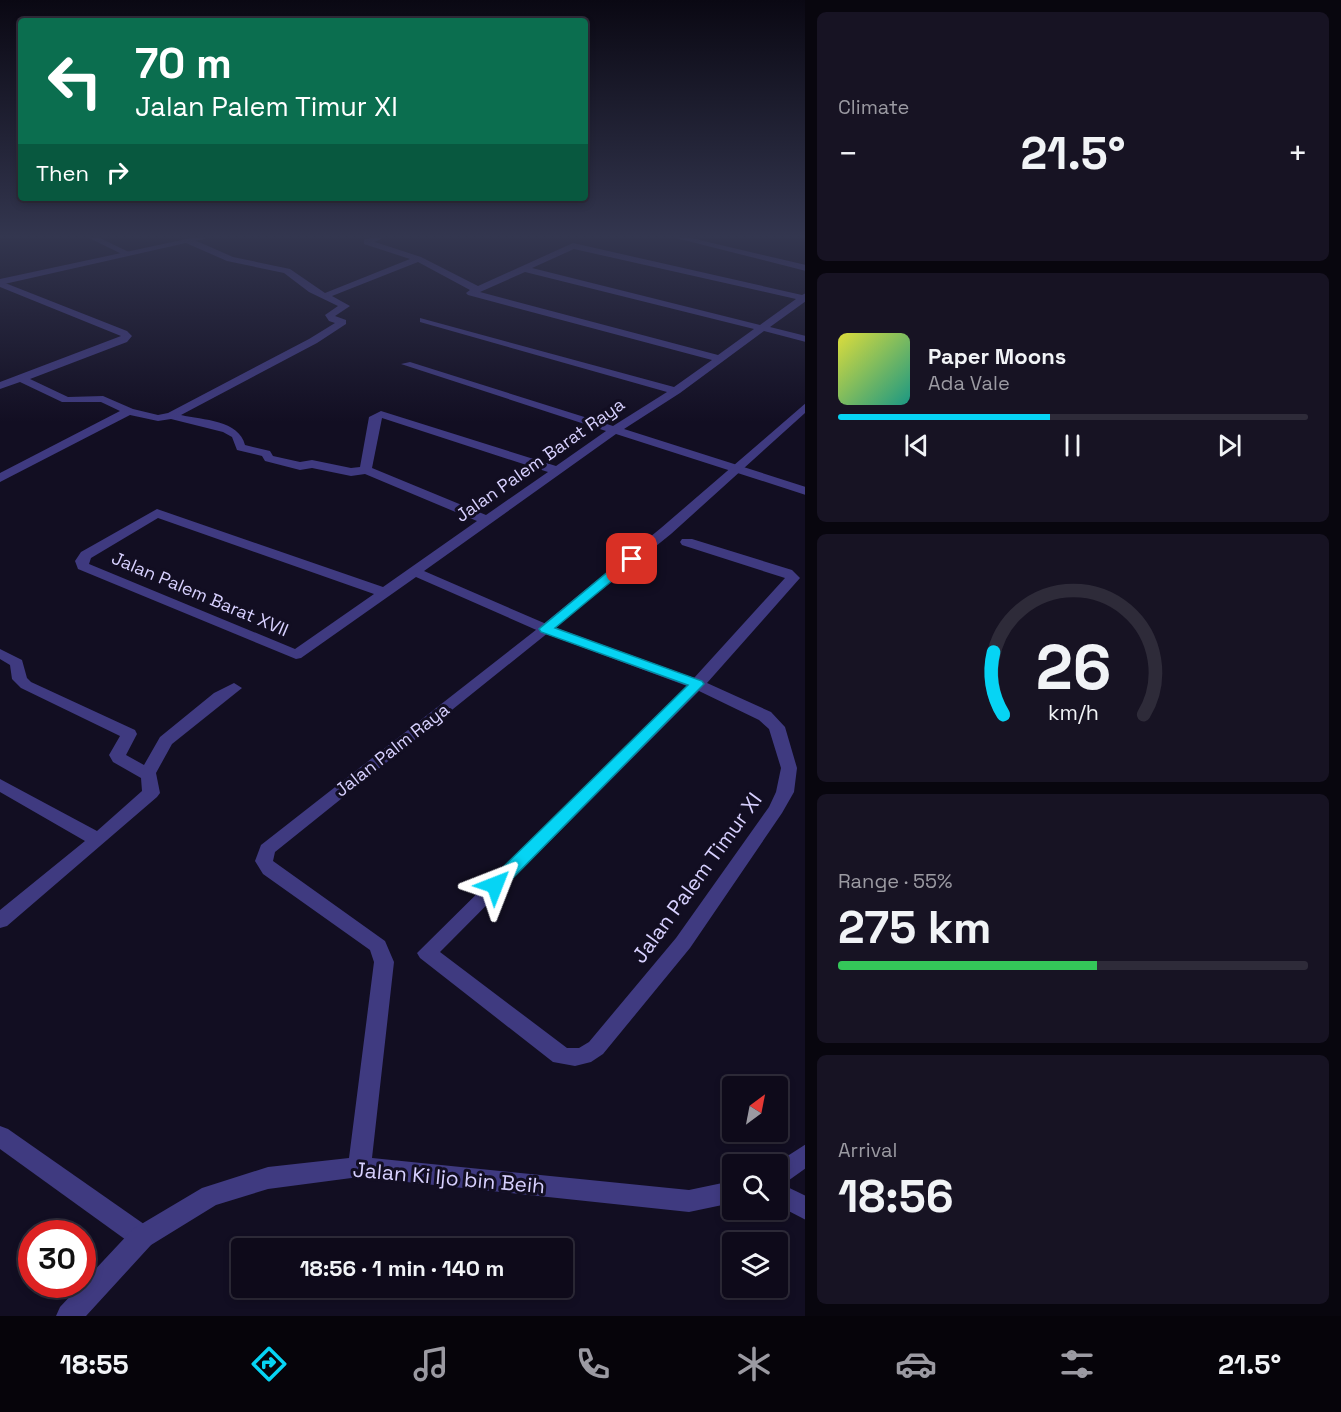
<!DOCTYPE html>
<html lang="en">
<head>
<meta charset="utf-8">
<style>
	:root { --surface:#0e0a1a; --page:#171323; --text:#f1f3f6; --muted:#9b9aa2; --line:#2e2b39; --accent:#06d4f4 }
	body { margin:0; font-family:"Space Grotesk",sans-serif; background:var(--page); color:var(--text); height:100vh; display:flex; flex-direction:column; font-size:22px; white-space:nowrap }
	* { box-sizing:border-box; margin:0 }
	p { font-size:20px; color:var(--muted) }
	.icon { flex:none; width:33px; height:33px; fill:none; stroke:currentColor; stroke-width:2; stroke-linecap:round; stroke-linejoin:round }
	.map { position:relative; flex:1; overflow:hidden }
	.sheet { display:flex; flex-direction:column; gap:12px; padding:12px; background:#08060e; width:536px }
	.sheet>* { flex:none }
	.hud { position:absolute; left:18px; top:18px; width:570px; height:183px; border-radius:6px; box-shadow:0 3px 9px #0003,0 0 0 2px var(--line); background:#0b6e4f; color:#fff; overflow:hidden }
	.needle { width:39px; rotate:32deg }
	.buttons { position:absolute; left:722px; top:1076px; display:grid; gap:12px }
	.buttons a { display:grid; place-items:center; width:66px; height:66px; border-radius:6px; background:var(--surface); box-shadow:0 3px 9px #0003,0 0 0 2px var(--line); font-size:30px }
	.speed { position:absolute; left:18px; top:1220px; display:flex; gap:12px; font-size:30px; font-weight:700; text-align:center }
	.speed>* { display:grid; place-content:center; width:78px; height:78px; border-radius:50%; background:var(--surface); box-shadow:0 3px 9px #0003,0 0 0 2px var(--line); line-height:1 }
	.speed .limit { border:9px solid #d22; background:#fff; color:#111 }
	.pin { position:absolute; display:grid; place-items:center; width:51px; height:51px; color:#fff; margin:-26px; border-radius:12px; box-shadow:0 3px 9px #0006 }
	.me { position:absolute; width:66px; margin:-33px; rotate:45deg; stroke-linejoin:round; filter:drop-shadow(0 0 4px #0008) }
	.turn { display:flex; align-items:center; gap:21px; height:126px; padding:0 18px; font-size:27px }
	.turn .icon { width:78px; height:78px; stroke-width:2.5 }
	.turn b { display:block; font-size:42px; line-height:51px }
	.then { display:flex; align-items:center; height:57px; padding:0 18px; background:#0003; gap:12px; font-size:22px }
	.big { font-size:45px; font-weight:600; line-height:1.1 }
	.sheet .tile { flex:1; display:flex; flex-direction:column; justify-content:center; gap:9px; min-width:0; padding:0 21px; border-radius:9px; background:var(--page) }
	.sheet .dial { align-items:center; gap:0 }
	.dial svg { height:156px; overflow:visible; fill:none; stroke:var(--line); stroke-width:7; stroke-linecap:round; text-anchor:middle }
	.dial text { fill:var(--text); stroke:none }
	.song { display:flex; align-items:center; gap:18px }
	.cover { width:72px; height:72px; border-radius:9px; background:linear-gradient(135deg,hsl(60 70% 55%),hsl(170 70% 35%)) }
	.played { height:6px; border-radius:3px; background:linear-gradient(90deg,var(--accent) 45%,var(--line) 45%) }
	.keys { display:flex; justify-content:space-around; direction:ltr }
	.heat { display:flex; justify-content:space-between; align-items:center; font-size:33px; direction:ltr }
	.charge { height:9px; border-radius:4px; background:linear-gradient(90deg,#34c759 55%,var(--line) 0) }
	.trip { position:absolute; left:231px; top:1238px; width:342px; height:60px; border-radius:6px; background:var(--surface); box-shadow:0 3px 9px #0003,0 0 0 2px var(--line); font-weight:600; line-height:60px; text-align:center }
	.tab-bar { display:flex; height:96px; justify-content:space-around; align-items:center; background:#06040a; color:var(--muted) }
	.tab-bar .icon { width:42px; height:42px }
	.tab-bar .active { color:var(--accent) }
	.tab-bar b { font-size:27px; color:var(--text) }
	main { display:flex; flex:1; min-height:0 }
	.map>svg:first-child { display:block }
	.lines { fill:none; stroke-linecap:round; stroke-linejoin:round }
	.minor { fill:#3f3a80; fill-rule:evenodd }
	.tertiary { fill:#3f3a80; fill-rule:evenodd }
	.route { fill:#06d4f4; stroke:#048a9f; stroke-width:1.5 }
	.labels { text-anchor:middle; stroke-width:6; stroke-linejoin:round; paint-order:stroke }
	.street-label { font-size:18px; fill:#d7d0fe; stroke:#120e22 }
	.near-street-label { font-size:21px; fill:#d7d0fe; stroke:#120e22 }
</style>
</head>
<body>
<main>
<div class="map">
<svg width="806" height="1316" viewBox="0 0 806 1316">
	<rect width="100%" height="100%" fill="#120e22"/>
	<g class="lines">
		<g class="minor">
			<polygon points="89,238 100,238 133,254 126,256"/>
			<path d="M370,238h12l-7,4 46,15 57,29 95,-43 229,52 4,-2v8l-36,26 36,9v6l-42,-11 -84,62 -56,36 182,58v8l-190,-61 -192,137 127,55 143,52 91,-100 -103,-33 -2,-3 2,-3h10l100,31 8,8 -93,105 64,29 14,15 12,41 -3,24 -12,21 -92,135 -87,106 -12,8 -16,4 -22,-4 -133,-104 -3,-5 270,-267 -146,-54 -125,-55 -115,81 -5,1 -218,-90 -3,-8 6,-9 76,-43 226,78 94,-66 -112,-47 -14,2 -39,-8 -12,2 -35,-9 -3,-5 -25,-6 -5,-13 -9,-5 -52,-13 -13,2 -28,-6 -130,67v-9l120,-62 -19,-9h-39l-42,-20 -20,7v-7l121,-46 -121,-49v-6l127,50 5,5 -5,6 -97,37 38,18 35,-1 30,13 25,6 10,-2 141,-74 26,-16 -6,-2 -4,-6 13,-9 -29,-14 -25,-19 -57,-12 -41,-18v-4h6l41,18 57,12 35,24 85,-34 -46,-15v-4zM574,249l222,50 -36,26 -228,-57zM418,262l52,28 -4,3 2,2 244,65 -38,27 -254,-69v4l247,70 -54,34 -203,-64 -9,2 205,67 -50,35 -175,-55 -12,6 -9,50 -9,1 -39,-8 -12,2 -27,-6 -3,-5 -25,-6c-6,-25 -42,-25 -64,-30l136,-72 29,-19v-4l-11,-4 15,-10 -18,-10zM525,272l229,57 -36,26 -238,-63zM382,418l166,54 -62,43 -114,-47zM158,518l216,76 -79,55 -206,-85 2,-6zM699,691l60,29 10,9 12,39 -5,24 -7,15 -93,131 -87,104 -10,6h-12l-127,-96z"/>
			<polygon points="676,238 691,238 806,265 806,271"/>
			<polygon points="0,649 22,660 27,678 31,682 135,730 137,734 126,755 144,765 160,737 214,693 234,683 242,688 172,744 156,773 160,793 157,797 7,926 0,928 0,910 85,841 0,792 0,779 97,831 142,791 141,778 113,762 109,755 120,736 21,688 12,679 10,665 0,659"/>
			<polygon points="0,1126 8,1129 151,1229 154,1237 151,1245 142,1248 133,1245 0,1149"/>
			<polygon points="777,1182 806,1196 806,1220 777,1205"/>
		</g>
		<g class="tertiary">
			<polygon points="191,238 208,238 0,285 0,279"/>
			<polygon points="806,403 806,412 671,534 275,852 273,861 385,941 394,962 372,1158 689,1190 732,1181 732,1203 689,1212 359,1177 268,1189 216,1205 151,1245 86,1316 56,1316 60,1307 133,1229 202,1188 268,1167 349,1158 374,962 370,950 263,874 255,861 261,845 541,626 661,528"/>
			<polygon points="806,1144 806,1168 785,1183 777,1187 777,1164 775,1164"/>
		</g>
	</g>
	<linearGradient id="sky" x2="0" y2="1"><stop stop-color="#0a0813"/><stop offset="0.56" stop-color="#33364f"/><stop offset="1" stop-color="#33364f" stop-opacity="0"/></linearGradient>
	<rect width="806" height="422" fill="url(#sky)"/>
	<polygon class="route" points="632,555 636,556 636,561 555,628 702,681 704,684 501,890 495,892 489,890 487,885 489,881 688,685 541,632 539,629 627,556"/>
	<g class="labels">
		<g class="street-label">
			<text transform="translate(540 460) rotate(-35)" y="6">Jalan Palem Barat Raya</text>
			<text transform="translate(200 594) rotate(23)" y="6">Jalan Palem Barat XVII</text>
			<text transform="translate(392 750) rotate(-38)" y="6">Jalan Palm Raya</text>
		</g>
		<g class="near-street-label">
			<text transform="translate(697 878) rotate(-54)" y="7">Jalan Palem Timur XI</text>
			<text transform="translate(449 1178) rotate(5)" y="7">Jalan Ki Ijo bin Beih</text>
		</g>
	</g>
</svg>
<div class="buttons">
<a><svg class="needle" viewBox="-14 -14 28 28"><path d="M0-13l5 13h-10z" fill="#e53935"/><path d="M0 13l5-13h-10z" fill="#9b9aa2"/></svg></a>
<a><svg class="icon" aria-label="search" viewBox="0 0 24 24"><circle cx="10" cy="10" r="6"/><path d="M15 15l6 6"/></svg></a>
<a><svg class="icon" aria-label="layers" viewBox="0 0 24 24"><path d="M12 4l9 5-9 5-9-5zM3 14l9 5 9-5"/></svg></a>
</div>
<div class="speed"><div class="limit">30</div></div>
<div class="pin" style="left:632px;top:559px;background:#d93025"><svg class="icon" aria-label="arrive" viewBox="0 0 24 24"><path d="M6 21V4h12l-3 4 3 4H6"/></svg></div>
<svg class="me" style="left:495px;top:885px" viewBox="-20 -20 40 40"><path d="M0-17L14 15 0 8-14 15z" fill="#06d4f4" stroke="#fff" stroke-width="4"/></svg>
<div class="trip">18:56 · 1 min · 140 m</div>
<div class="hud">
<div class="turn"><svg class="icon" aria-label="left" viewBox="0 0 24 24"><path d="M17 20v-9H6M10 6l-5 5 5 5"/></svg><div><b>70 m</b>Jalan Palem Timur XI</div></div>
<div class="then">Then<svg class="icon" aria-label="right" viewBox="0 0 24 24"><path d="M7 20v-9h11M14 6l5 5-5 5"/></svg></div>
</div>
</div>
<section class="sheet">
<div class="tile"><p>Climate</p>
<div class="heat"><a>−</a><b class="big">21.5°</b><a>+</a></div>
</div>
<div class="tile">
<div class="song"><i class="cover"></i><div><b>Paper Moons</b><p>Ada Vale</p></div></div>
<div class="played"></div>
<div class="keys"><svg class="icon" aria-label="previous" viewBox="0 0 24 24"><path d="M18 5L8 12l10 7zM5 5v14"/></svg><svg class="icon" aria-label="pause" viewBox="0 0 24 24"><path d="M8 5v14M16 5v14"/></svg><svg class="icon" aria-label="next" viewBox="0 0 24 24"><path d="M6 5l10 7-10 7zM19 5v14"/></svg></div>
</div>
<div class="tile dial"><svg viewBox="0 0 100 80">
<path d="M14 69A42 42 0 1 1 86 69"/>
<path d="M14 69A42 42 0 0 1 9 37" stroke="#06d4f4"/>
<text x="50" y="56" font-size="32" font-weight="700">26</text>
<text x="50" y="72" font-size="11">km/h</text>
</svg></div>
<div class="tile"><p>Range · 55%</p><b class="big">275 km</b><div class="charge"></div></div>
<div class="tile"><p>Arrival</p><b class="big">18:56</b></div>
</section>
</main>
<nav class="tab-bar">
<b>18:55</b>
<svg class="icon active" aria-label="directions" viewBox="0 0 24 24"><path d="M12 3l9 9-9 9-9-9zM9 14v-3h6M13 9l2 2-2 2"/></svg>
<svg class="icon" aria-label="music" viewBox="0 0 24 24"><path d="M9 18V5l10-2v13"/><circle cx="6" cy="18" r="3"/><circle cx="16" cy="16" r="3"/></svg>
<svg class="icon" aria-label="phone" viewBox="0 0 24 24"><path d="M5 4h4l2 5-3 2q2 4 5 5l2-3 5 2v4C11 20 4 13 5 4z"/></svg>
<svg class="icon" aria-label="climate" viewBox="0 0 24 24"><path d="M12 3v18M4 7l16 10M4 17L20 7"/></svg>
<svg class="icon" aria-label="car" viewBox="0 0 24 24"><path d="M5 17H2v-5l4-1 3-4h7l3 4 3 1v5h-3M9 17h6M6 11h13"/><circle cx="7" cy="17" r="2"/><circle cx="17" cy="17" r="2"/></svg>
<svg class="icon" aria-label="filters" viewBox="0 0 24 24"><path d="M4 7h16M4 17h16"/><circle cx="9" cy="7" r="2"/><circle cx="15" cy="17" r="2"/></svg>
<b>21.5°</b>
</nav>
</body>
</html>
